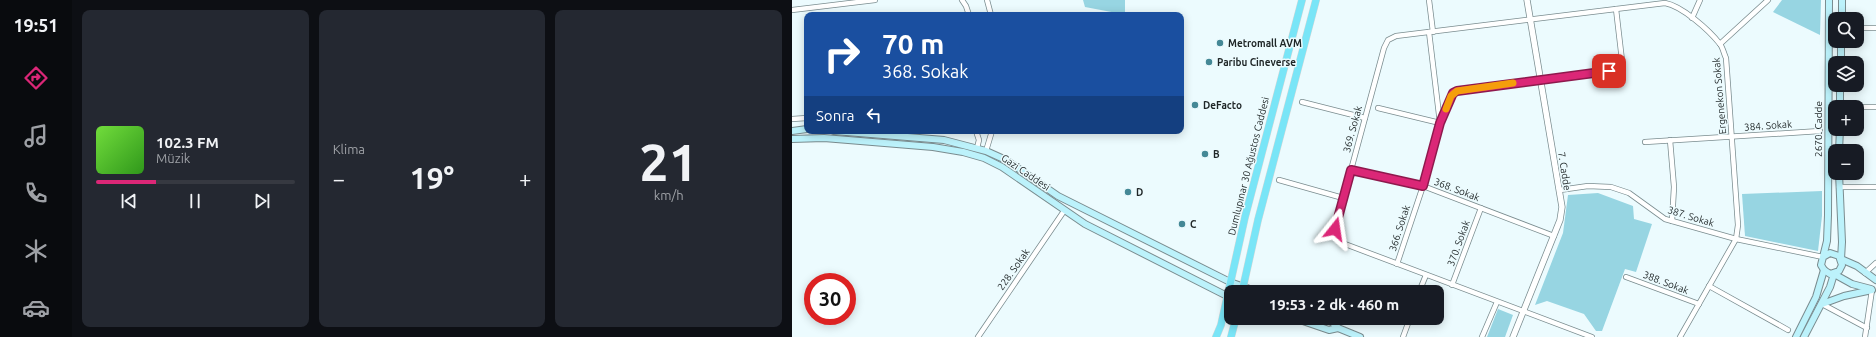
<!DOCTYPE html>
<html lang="tr">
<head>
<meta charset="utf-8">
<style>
	:root { --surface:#171b24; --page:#242831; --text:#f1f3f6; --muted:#9ea1a6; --line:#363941; --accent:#db2777 }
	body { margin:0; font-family:Ubuntu,sans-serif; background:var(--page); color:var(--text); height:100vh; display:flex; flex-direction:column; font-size:15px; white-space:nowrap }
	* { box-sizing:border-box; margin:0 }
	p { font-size:13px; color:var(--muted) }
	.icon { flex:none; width:22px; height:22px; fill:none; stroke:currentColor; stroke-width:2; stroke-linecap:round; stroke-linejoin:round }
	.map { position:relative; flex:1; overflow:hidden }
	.panel { display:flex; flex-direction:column; gap:10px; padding:10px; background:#0d0f14; width:720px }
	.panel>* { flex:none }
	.banner { position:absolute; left:12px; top:12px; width:380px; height:122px; border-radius:8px; box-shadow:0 2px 10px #0003; background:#1a4fa0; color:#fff; overflow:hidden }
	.buttons { position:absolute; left:1036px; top:12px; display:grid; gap:8px }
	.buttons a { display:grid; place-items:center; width:36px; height:36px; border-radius:8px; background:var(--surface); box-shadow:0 2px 10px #0003; font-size:20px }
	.speed { position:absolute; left:12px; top:273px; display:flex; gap:8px; font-size:20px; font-weight:700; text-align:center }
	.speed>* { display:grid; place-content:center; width:52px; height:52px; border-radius:50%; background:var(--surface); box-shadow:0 2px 10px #0003; line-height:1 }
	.speed .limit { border:6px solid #d22; background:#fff; color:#111 }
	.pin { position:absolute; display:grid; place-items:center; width:34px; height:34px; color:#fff; margin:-17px; border-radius:8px; box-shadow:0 2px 6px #0006 }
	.me { position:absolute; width:44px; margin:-22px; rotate:15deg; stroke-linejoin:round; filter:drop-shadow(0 0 3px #0008) }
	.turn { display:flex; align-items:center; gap:14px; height:84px; padding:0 12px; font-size:18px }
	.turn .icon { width:52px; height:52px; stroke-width:2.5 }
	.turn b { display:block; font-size:28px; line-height:34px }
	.then { display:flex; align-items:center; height:38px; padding:0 12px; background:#0003; gap:8px; font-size:15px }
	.big { font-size:30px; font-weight:700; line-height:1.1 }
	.panel .tile { flex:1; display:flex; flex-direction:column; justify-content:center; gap:6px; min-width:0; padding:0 14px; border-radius:8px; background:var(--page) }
	.panel .dial { align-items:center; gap:0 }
	.dial b { font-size:52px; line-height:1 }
	.song { display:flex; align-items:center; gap:12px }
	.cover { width:48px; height:48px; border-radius:6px; background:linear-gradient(135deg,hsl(100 70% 55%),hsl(110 70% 35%)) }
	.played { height:4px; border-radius:2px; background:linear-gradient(90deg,var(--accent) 30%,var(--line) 30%) }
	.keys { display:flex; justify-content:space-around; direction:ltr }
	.heat { display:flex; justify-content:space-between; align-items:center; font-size:22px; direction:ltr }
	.panel .tiles { flex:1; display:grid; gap:10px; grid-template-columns:repeat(3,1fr) }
	.trip { position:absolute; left:432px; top:285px; width:220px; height:40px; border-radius:8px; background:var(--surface); box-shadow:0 2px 10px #0003; font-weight:700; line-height:40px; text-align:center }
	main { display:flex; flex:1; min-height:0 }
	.menu { display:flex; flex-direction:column; width:72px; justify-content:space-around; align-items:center; background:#090b0e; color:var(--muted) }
	.menu .icon { width:28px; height:28px }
	.menu .selected { color:var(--accent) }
	.menu b { font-size:18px; color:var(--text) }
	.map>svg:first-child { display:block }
	.green { fill:#97d5e2 }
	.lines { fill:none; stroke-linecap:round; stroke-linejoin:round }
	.minor-casing { stroke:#7a8c8f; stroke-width:6 }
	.tertiary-casing { stroke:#7a8c8f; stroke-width:7 }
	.secondary-casing { stroke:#7a8c8f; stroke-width:8 }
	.primary-casing { stroke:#d7d8d8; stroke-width:8 }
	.minor { stroke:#fff; stroke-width:4.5 }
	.tertiary { stroke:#fff; stroke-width:5.5 }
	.secondary { stroke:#bcf2fb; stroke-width:6 }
	.primary { stroke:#79e5f7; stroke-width:7 }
	.route-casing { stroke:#8e194d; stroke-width:10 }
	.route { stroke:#db2777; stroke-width:7 }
	.slow { stroke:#f59e0b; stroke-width:7 }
	.poi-dot { fill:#448896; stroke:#ecfbfe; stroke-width:1.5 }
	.labels { text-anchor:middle; stroke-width:3; stroke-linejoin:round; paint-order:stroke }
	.poi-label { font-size:10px; font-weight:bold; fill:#1f2627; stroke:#ecfbfe; text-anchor:start }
	.street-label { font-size:10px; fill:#1f2627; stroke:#ecfbfe }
</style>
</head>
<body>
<main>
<nav class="menu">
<b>19:51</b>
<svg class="icon selected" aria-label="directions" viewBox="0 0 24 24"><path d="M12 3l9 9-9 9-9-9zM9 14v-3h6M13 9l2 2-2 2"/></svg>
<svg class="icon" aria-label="music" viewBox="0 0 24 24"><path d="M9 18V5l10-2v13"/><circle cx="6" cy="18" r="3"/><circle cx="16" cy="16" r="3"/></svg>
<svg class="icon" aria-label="phone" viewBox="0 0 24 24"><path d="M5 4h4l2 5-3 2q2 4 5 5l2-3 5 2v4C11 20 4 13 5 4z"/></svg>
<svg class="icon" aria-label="climate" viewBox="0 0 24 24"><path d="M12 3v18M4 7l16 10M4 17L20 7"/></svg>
<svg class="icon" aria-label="car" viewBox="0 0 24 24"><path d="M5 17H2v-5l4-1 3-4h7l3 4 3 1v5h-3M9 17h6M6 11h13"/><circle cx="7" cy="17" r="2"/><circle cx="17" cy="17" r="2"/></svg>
</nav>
<section class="panel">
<div class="tiles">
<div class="tile">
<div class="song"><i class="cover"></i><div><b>102.3 FM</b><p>Müzik</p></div></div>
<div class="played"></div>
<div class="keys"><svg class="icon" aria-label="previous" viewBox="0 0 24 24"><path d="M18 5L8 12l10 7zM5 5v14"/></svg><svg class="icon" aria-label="pause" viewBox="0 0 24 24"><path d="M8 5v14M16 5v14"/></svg><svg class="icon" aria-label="next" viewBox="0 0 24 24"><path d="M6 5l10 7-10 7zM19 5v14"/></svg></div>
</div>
<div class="tile"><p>Klima</p>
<div class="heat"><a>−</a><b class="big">19°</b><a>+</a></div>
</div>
<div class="tile dial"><b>21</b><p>km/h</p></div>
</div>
</section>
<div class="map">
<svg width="1084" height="337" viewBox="0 0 1084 337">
	<rect width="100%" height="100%" fill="#ecfbfe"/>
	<g class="green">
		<polygon points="291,0 333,0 333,12 330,14 293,7"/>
		<polygon points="990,0 1029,0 1028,35 981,12"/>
		<polygon points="1030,191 1030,216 1026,251 953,236 950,194"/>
		<polygon points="806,193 841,206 842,219 860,224 844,272 833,269 810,331 804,331 792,314 755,301 743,305 771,233 776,195"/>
		<polygon points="706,309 721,315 713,337 695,337"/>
	</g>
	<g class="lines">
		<defs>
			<g id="minor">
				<polyline points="170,0 174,6 177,15"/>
				<polyline points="195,0 199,15"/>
				<polyline points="637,0 641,32"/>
				<polyline points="0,10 83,0"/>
				<polyline points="900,18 908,0"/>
				<polyline points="1065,28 1084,28"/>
				<polyline points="928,44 976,0"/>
				<polyline points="510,102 573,118"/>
				<polyline points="1048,107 1084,107"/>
				<polyline points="586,108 648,123 659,96 665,91 831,69 824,9"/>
				<polyline points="0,119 15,118"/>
				<polyline points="184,131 187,140 185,148"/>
				<polyline points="878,140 882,187 880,221"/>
				<polyline points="853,142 1028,131"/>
				<polyline points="194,151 200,131"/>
				<polyline points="559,169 631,186 762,236"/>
				<polyline points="487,180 551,198"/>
				<polyline points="1047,187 1084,187"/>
				<polyline points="768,190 796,186 819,187 837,193 873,219 944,239 1031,257"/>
				<polyline points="605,264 631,186 648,123 637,32"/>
				<polyline points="1073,273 1084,263"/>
				<polyline points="834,277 907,304"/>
				<polyline points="660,285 689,208"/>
				<polyline points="917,286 996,330"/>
				<polyline points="627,292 634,275"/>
				<polyline points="1030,304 1075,328"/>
				<polyline points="186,337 272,211"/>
				<polyline points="611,337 618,318"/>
				<polyline points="690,337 705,302"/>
				<path d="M800,337l-247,-93 -8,-6 -2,-9 49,-181 4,-8 8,-4 269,-33c17,3 44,27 55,41 3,4 4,10 6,14l12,167 -2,14 -56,98"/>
				<polyline points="1073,337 1080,290"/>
			</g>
			<polyline id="tertiary" points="721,337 768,220 770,207 735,0"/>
			<g id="secondary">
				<polyline points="1050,19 1050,0"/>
				<polyline points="1049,63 1049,41"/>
				<polyline points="1048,107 1048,85"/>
				<polyline points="0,131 15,129"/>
				<polyline points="42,131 152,140 194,151 214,160 266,196 438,282 466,292"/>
				<polyline points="0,139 32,138 141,147 171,152 192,158 210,167 293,224 439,298"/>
				<polyline points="1047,151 1048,129"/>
				<polyline points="1047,173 1050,242 1049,259"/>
				<polyline points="1031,257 1038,253 1047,256 1050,265 1047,271 1038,274 1032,270 1029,265 1035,241 1036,215 1037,0"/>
				<polyline points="1049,259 1065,266 1084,280"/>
				<polyline points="1042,274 1060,284 1079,289"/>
				<polyline points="1030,304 1052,296 1080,290"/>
				<polyline points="502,318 537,330 546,328 540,322 530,318"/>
				<polyline points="546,328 568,337"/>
				<polyline points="1004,337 1024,297 1032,270"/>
				<polyline points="1012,337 1038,287 1042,274"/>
			</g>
			<g id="primary">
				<polyline points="450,292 466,220 524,0"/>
				<polyline points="424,337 429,325 453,217 510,0"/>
				<polyline points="439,337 444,318"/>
			</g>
		</defs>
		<use href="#minor" class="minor-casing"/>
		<use href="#tertiary" class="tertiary-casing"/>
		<use href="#secondary" class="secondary-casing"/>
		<use href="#primary" class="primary-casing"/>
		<use href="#minor" class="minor"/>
		<use href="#tertiary" class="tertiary"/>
		<use href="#secondary" class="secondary"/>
		<use href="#primary" class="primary"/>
	</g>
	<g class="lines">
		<defs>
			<polyline id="route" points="543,229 559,170 631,186 648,123 661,93 665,91 817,71"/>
		</defs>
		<use href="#route" class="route-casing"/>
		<use href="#route" class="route"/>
		<polyline class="slow" points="654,109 659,96 665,91 721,83"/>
	</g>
	<g class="poi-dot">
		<circle cx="428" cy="43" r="4"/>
		<circle cx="417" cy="62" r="4"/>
		<circle cx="403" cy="105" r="4"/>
		<circle cx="413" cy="154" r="4"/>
		<circle cx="336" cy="192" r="4"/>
		<circle cx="390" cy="224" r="4"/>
	</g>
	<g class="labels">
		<g class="poi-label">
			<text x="436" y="47">Metromall AVM</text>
			<text x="425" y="66">Paribu Cineverse</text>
			<text x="411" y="109">DeFacto</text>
			<text x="421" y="158">B</text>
			<text x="344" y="196">D</text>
			<text x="398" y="228">C</text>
		</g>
		<g class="street-label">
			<text transform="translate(927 96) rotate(-95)" y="4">Ergenekon Sokak</text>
			<text transform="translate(976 125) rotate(-4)" y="4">384. Sokak</text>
			<text transform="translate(560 129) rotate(-75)" y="4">369. Sokak</text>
			<text transform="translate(1026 129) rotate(-90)" y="4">2670. Cadde</text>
			<text transform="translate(456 166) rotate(-76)" y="4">Dumlupınar 30 Ağustos Caddesi</text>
			<text transform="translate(773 171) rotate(81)" y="4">7. Cadde</text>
			<text transform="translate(234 172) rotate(34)" y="4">Gazi Caddesi</text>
			<text transform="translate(665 189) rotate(21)" y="4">368. Sokak</text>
			<text transform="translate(899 216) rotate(17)" y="4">387. Sokak</text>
			<text transform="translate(607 228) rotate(-72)" y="4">366. Sokak</text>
			<text transform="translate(666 243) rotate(-70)" y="4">370. Sokak</text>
			<text transform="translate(221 269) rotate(-55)" y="4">228. Sokak</text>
			<text transform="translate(874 282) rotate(21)" y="4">388. Sokak</text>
		</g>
	</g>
</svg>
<div class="buttons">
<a><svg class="icon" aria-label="search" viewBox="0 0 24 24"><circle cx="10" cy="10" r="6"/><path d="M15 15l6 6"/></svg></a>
<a><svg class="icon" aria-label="layers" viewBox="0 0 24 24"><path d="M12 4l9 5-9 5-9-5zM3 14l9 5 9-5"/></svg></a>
<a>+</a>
<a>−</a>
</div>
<div class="speed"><div class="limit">30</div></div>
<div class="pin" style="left:817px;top:71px;background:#d93025"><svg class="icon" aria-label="arrive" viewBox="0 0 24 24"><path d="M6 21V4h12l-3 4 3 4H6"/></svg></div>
<svg class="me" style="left:543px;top:229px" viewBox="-20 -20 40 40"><path d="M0-17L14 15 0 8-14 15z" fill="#db2777" stroke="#fff" stroke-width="4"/></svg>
<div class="trip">19:53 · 2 dk · 460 m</div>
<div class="banner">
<div class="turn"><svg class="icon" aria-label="right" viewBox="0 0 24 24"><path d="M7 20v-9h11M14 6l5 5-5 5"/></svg><div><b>70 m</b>368. Sokak</div></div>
<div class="then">Sonra<svg class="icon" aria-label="left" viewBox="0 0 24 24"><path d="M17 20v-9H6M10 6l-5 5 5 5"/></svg></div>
</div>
</div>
</main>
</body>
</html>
